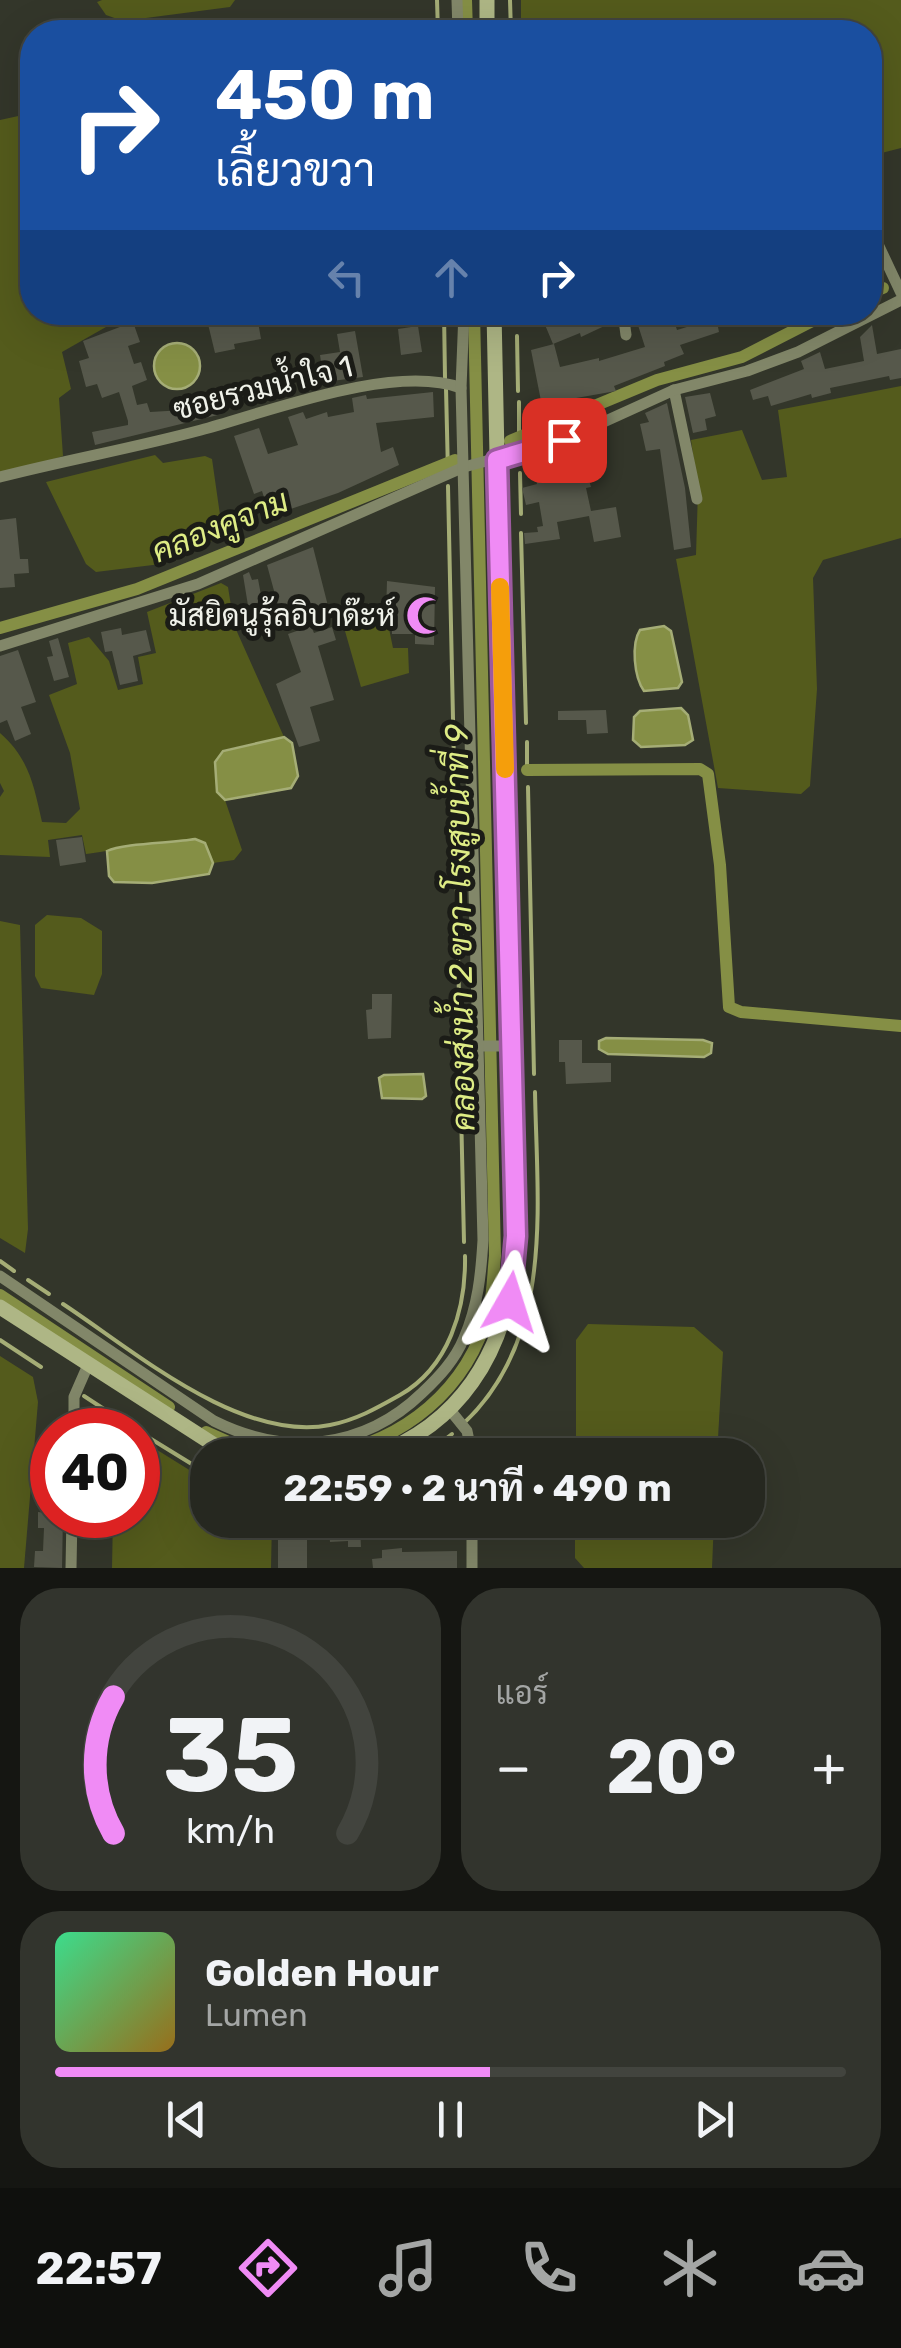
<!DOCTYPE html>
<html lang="th">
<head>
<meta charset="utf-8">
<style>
	:root { --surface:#262820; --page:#32342d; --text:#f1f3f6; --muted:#a4a6a5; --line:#42443e; --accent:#f08bf5 }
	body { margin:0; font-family:Rubik,Sarabun,sans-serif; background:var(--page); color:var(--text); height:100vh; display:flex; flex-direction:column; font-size:38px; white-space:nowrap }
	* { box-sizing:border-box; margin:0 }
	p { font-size:32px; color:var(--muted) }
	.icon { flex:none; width:55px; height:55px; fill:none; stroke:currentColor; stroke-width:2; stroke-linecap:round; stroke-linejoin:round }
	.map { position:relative; height:1568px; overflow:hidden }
	.panel { display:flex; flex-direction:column; gap:20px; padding:20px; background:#151612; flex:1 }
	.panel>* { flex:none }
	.guide { position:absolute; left:20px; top:20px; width:862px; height:305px; border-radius:40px; box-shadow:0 10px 40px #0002,0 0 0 2px var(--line); background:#1a4fa0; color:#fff; overflow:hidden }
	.speed { position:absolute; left:30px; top:1408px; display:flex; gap:20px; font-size:50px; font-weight:700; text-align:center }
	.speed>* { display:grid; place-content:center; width:130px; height:130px; border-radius:50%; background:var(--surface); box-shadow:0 10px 40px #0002,0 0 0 2px var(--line); line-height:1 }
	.speed .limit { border:15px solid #d22; background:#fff; color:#111 }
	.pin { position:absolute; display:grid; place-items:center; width:85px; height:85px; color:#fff; margin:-42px; border-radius:20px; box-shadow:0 5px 15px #0006 }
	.me { position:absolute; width:110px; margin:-55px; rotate:6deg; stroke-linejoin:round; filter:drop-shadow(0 0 8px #0008) }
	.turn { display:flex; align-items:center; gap:35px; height:210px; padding:0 30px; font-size:45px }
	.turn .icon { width:130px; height:130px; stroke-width:2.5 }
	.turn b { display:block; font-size:70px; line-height:85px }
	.lanes { display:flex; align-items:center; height:95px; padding:0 30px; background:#0003; justify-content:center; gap:50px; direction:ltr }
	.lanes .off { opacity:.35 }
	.big { font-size:75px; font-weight:700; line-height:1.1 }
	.panel .widget { flex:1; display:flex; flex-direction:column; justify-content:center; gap:15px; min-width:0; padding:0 35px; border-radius:40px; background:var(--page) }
	.panel .dial { align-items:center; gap:0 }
	.dial svg { height:260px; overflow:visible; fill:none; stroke:var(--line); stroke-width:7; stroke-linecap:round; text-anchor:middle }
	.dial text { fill:var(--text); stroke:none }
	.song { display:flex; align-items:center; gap:30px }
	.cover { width:120px; height:120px; border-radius:15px; background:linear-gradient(135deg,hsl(150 70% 55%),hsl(40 70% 35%)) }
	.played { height:10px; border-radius:5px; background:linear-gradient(90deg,var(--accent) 55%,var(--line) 55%) }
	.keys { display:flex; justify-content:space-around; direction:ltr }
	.heat { display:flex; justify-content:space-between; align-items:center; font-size:55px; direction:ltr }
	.panel .tiles { flex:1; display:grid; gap:20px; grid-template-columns:1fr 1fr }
	.widget:last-child { grid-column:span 2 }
	.trip { position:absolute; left:190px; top:1438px; width:575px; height:100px; border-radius:40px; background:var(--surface); box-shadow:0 10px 40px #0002,0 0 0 2px var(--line); font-weight:700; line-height:100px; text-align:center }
	.dock { display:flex; height:160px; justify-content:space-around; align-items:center; background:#0f100d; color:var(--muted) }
	.dock .icon { width:70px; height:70px }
	.dock .selected { color:var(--accent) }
	.dock b { font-size:45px; color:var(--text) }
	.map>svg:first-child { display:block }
	.green { fill:#545b1c }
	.water { fill:#858f45; stroke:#a5ad76; stroke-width:2.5 }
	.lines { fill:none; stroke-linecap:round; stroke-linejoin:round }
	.stream { stroke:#a5ad76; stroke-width:4 }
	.canal { stroke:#858f45; stroke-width:12 }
	.building { fill:#56584b }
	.street { stroke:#828769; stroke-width:11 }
	.secondary { stroke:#aeb685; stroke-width:15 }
	.route-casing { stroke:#9c5a9f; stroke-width:25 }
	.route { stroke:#f08bf5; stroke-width:18 }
	.slow { stroke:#f59e0b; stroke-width:18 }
	.labels { text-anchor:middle; stroke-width:10; stroke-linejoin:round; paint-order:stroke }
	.street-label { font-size:30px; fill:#f0f2ea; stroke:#1b1c17 }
	.poi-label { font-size:30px; fill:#f0f2ea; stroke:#1b1c17; text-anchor:end }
	.water-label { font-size:32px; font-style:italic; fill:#deec85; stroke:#1b1c17 }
</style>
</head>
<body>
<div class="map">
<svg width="901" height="1568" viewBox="0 0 901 1568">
	<rect width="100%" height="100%" fill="#33362a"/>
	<g class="green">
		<polygon points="102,0 235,0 230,7 123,21 106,15 97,2"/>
		<polygon points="521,0 901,0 901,148 870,156 870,32 521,32"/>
		<polygon points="285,19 285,32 215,32 214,20"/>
		<polygon points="32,113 32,312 112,313 113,323 62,352 71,389 59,398 63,456 0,478 0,120"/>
		<polygon points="901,386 901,538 823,560 813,578 817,689 810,786 801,794 718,788 676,559 696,555 698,490 691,440 742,430 762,480 787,477 778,410"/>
		<polygon points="155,455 163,463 205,456 212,459 223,536 161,564 96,572 86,564 46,482"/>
		<path d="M221,583l7,4 6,38 50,112 -61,13 -6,42 8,8 17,50 -8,10 -21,3 -8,-20c-22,-9 -93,8 -119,11l-4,-19 -34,5 2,17 -50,-2v-58l4,-6 -4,-8v-50c29,25 34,53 42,89l24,1 14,-14 -10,-56 -21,-58 28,-11 -9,-41 21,-6 20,24 9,29 25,-6 -5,-27 18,-4 -9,-41z"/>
		<polygon points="387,619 393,648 408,648 409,673 361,687 345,631"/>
		<polygon points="47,915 81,918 102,931 102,974 94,995 41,988 35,976 35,925"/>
		<polygon points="0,921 20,925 28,1229 25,1253 0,1238"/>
		<polygon points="588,1324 694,1327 723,1352 717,1455 576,1455 576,1340"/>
		<polygon points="0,1356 33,1377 38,1402 24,1568 0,1568"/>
		<polygon points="138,1438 207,1481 208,1520 272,1520 271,1568 112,1568 113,1515 138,1515"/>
		<polygon points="575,1520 714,1520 712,1568 584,1568 575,1558"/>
	</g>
	<g class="water">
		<circle cx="177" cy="366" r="23"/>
		<path d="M664,626l7,5 11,51 -4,6 -34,3c-10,-14 -13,-47 -4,-61z"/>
		<polygon points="681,708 688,715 693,740 685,745 641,747 633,740 634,717 640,711"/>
		<polygon points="284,737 292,743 298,776 291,788 225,800 217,792 215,762 223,751"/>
		<path d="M195,839l10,4 8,20 -4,11 -57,9 -38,-1 -5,-6 -2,-25c16,-8 66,-8 88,-12z"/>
		<polygon points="606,1038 703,1040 712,1043 711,1053 704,1057 608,1054 599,1049 599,1041"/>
		<polygon points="423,1074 426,1096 422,1099 382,1098 379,1078 384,1075"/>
	</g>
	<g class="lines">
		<g class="stream">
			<polyline points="437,0 438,32"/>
			<polyline points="510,0 511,32"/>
			<polyline points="444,312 445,378"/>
			<polyline points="517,312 517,319"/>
			<polyline points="517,336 518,391"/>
			<polyline points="446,388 448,473"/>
			<polyline points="519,402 519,449"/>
			<polyline points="520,473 521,514"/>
			<polyline points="448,486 460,1044"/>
			<polyline points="521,533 526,723"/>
			<polyline points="527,742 527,771"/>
			<polyline points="528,787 534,1074"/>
			<polyline points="460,1064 464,1242"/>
			<polyline points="0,1261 14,1271"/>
			<polyline points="28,1280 49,1294"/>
			<path d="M63,1304c70,46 177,139 267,121 26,-5 47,-17 70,-30 49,-28 66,-86 65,-139"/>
			<polyline points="0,1340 41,1367"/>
			<polyline points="84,1396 136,1430"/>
			<path d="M463,1424c92,-86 74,-217 72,-332"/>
			<polyline points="138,1431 208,1474"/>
			<polyline points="425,1455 452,1434"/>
		</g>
		<g class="canal">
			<polyline points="466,0 467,32"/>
			<polyline points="870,293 883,288"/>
			<polyline points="510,441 657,380 742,357 830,312"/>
			<polyline points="0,628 137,589 455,460"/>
			<polyline points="527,770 700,769 708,774 720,865 729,1007 741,1012 901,1026"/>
			<polyline points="0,1295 169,1407"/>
			<polyline points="206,1432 244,1449 272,1455"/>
			<path d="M325,1455c79,-14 143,-65 164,-145 4,-17 4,-36 6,-54l-21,-944"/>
		</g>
	</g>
	<g class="building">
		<polygon points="524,312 614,312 615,321 581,337 580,333 553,344 543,320 528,326"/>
		<polygon points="665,312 671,312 677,330 700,323 698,318 714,312 730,312 733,322 718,327 719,332 680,345 684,354 664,362 665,366 614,386 616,391 565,400 568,415 538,416 534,403 541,401 531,350 554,344 560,367 599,358 599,361 645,347 637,322"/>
		<polygon points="257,316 261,339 234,344 235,349 215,353 208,324"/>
		<polygon points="133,322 140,342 128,346 134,364 141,362 147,380 132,386 137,405 147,403 150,412 201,409 218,403 222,414 95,445 92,432 128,425 128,421 119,392 102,398 97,384 86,387 79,361 89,358 83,341"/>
		<polygon points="872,325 877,354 901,349 901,378 890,380 889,376 830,388 831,393 812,398 811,394 771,406 768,396 753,400 750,390 804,369 801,361 820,352 825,369 864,361 860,337"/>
		<polygon points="418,326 422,352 401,355 398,329"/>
		<polygon points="355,331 363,377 324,382 320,355 340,352 337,334"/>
		<polygon points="433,392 434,417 376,423 381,452 393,447 399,465 338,493 270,516 262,491 254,494 234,436 259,428 268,454 298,445 288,417 303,412 306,419 327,412 328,417 354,412 352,398 366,395 367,399"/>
		<polygon points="710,393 716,416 705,419 707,430 693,433 685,397"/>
		<polygon points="667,403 685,488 691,547 674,550 660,449 646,451 640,424 649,422 645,413"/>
		<polygon points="580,449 591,487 586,488 591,511 616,507 621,537 594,542 589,516 557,522 560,539 525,544 524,533 538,532 537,527 543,526 539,502 526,505 522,488 537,484 531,462"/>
		<polygon points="16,518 20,559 28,559 29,573 14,574 15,587 0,588 0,520"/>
		<polygon points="313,547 328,606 311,611 308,600 279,609 267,565"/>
		<polygon points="249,572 252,580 258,579 268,633 253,636 243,575"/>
		<polygon points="387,581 435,587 434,645 415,644 415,634 392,634 392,614 386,614"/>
		<polygon points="311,626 314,633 332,627 336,640 318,646 334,700 310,707 320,741 299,747 276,684 301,672 288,634"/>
		<polygon points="121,628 122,635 146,630 151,651 133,656 138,681 120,685 112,651 105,652 101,632"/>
		<polygon points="58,638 69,677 54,681 47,657 53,656 49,641"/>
		<polygon points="18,650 36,702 21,707 31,734 15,741 7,720 0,723 0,656"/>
		<polygon points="606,710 608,733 587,734 586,720 558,720 558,711"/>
		<polygon points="82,837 86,862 60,866 56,840"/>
		<polygon points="372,994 392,994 391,1038 368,1039 366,1010 372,1009"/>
		<polygon points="559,1040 582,1040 582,1063 611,1063 611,1082 566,1084 565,1062 559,1062"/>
		<polygon points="38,1512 63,1515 62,1568 34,1567 35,1551 43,1551 44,1528 38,1528"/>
		<polygon points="87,1515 110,1515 109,1537 87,1536"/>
		<rect x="278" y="1522" width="29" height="46"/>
		<polygon points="360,1527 361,1547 348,1547 348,1541 330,1542 329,1529"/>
		<polygon points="402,1548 402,1552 457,1551 457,1568 373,1568 372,1559 382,1558 382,1550"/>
	</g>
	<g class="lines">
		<g class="street">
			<polyline points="457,0 458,32"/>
			<polyline points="870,227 901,293"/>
			<polyline points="623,312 626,335"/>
			<polyline points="674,390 697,499"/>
			<path d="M0,477c66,-17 134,-29 201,-47 67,-18 193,-67 260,-42"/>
			<polyline points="0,646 198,584 464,467 564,440 674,390 747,371 798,352 901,300"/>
			<polyline points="477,1046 511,1046"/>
			<path d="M0,1276l214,145c72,36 150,28 208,-28 17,-16 33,-33 42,-55 14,-32 17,-64 19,-98l-22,-852 3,-76"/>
			<polyline points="450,1410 467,1431 472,1455"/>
			<polyline points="74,1430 74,1397 88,1365"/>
			<polyline points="71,1568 72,1515"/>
			<polyline points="472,1568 472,1520"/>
		</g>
		<g class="secondary">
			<polyline points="487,0 487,32"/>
			<polyline points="0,1307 230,1455"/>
			<path d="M375,1455c85,-31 128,-101 139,-188l-20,-955"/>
		</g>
	</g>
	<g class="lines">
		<defs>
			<polyline id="route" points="510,1302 516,1236 497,460 564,440"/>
		</defs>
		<use href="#route" class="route-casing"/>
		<use href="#route" class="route"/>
		<polyline class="slow" points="500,587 505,769"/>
	</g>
	<defs>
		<symbol id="mosque-bare" viewBox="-9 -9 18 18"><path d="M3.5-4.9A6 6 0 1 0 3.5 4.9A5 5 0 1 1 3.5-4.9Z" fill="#f08bf5" stroke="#1b1c17" stroke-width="2.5" paint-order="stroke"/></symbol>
	</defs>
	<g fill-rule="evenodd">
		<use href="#mosque-bare" x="398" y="588" width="55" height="55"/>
	</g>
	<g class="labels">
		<g class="street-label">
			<text transform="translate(263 388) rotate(-14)" y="10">ซอยรวมน้ำใจ 1</text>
		</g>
		<g class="poi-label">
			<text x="395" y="626">มัสยิดนูรุ้ลอิบาด๊ะห์</text>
		</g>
		<g class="water-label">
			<text transform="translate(220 526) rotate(-22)" y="11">คลองคูจาม</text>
			<text transform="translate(460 928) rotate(-91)" y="11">คลองส่งน้ำ 2 ขวา-โรงสูบน้ำที่ 9</text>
		</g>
	</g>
</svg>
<div class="speed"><div class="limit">40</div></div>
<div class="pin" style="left:564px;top:440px;background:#d93025"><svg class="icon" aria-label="arrive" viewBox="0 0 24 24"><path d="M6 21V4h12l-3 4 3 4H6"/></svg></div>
<svg class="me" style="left:510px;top:1302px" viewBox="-20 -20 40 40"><path d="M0-17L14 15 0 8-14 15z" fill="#f08bf5" stroke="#fff" stroke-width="4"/></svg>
<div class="trip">22:59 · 2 นาที · 490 m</div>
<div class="guide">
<div class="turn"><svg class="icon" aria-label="right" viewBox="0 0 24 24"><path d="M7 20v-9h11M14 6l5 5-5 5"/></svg><div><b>450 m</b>เลี้ยวขวา</div></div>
<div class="lanes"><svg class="icon off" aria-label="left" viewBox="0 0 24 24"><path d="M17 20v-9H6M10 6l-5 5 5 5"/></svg><svg class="icon off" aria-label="ahead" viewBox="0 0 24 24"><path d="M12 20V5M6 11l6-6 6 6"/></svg><svg class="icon" aria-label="right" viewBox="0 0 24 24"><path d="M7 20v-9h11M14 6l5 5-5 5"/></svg></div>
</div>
</div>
<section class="panel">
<div class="tiles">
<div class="widget dial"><svg viewBox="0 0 100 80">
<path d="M14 69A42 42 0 1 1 86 69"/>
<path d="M14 69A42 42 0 0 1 14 27" stroke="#f08bf5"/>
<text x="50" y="56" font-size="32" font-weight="700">35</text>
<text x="50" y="72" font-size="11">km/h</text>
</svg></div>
<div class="widget"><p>แอร์</p>
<div class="heat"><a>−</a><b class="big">20°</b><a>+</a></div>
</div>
<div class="widget">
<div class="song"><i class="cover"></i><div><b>Golden Hour</b><p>Lumen</p></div></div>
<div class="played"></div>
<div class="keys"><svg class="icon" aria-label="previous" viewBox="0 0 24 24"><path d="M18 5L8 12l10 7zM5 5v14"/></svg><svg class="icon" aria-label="pause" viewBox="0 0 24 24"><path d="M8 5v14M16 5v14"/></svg><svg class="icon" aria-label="next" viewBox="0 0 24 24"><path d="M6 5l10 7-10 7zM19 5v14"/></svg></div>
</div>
</div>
</section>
<nav class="dock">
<b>22:57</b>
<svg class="icon selected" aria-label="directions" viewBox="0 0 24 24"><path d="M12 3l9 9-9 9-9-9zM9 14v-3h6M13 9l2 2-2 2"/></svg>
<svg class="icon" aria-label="music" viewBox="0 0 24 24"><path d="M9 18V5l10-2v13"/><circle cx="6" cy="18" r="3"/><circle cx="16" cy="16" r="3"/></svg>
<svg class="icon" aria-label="phone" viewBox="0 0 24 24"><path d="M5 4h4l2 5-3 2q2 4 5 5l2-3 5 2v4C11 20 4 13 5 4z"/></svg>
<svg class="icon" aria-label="climate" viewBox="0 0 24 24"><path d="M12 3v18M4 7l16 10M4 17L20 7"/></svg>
<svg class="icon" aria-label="car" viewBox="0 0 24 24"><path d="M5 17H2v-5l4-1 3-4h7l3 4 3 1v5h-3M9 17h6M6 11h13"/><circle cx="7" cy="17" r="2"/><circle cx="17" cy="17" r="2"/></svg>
</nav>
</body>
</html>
